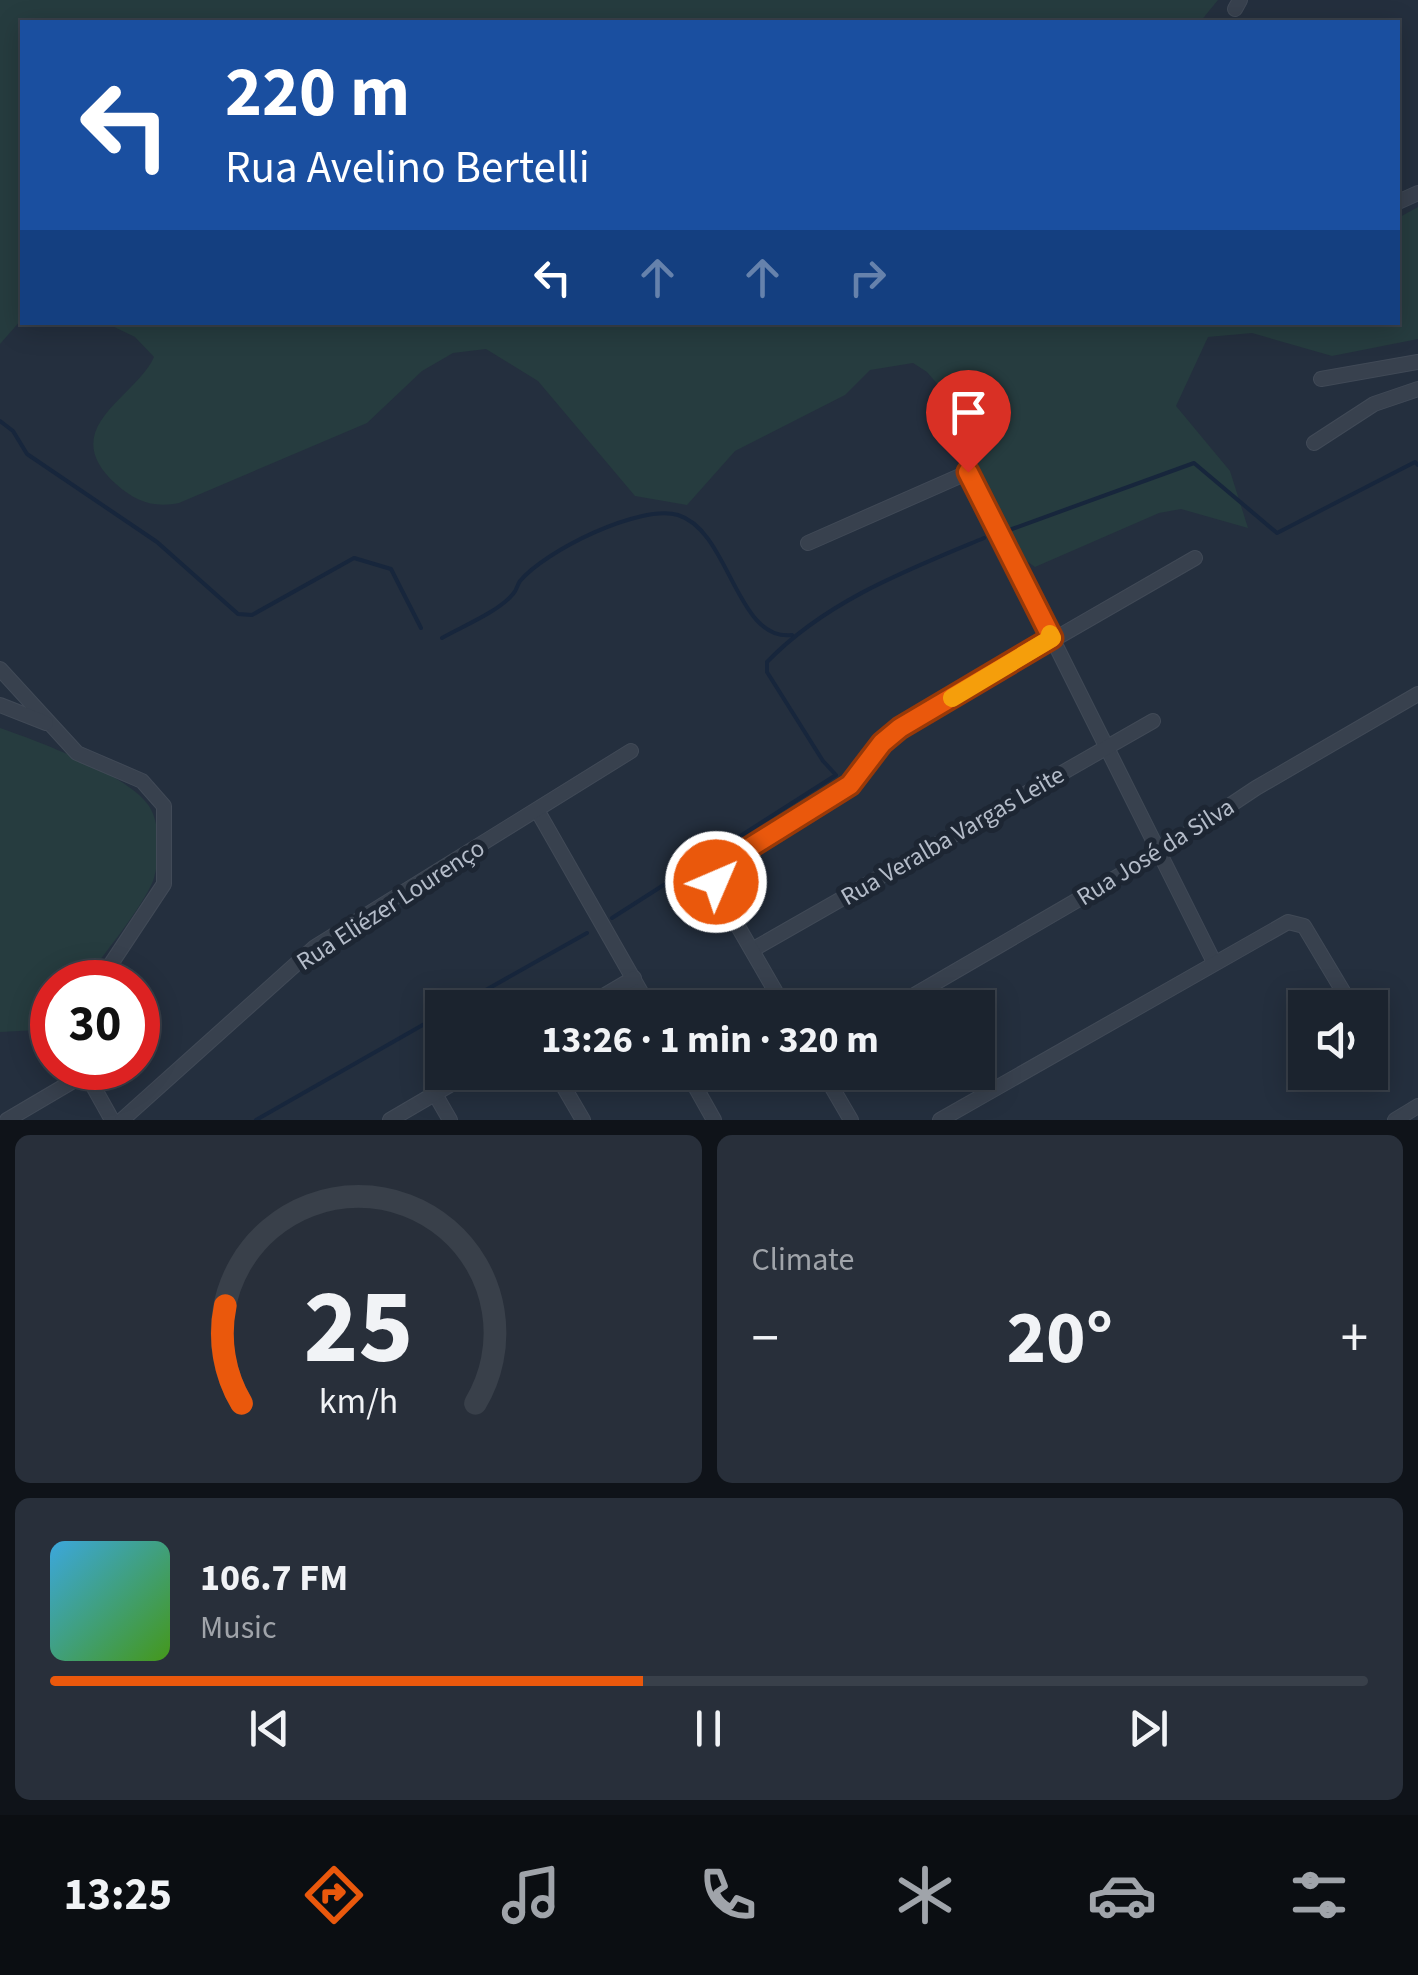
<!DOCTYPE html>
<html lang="en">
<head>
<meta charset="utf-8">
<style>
	:root { --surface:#1b232e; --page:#282f3a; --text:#f1f3f6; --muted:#a0a4aa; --line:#39404a; --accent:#ea580c }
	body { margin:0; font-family:"Source Sans 3",sans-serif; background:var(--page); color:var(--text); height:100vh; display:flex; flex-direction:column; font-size:38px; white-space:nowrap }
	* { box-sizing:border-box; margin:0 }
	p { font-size:32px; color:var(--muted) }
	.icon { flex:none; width:55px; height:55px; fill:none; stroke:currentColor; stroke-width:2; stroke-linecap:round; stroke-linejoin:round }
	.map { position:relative; height:1120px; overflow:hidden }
	.side { display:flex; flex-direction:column; gap:15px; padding:15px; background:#0f1319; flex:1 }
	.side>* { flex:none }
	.top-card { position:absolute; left:20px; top:20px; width:1380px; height:305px; border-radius:0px; box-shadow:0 5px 25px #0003,0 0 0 2px var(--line); background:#1a4fa0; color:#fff; overflow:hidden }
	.controls { position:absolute; left:1288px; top:990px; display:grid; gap:20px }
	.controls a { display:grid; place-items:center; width:100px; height:100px; border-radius:0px; background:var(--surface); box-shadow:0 5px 25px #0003,0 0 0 2px var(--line); font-size:50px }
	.speed { position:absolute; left:30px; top:960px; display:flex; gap:20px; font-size:50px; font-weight:700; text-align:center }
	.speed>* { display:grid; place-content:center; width:130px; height:130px; border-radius:50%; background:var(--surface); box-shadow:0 5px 25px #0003,0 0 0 2px var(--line); line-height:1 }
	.speed .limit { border:15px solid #d22; background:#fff; color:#111 }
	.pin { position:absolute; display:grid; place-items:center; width:85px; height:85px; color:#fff; margin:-102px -42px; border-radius:50% 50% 50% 0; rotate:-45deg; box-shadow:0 0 10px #0007 }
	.pin .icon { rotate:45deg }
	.me { position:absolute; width:110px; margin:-55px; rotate:45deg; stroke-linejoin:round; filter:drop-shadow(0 0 8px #0008) }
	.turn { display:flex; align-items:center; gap:35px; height:210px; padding:0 40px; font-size:45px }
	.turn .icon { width:130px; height:130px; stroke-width:2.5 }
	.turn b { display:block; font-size:70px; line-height:85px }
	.lanes { display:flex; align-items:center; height:95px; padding:0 40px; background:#0003; justify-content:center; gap:50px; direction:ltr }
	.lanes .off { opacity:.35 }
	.big { font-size:75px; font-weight:700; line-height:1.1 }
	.side .widget { flex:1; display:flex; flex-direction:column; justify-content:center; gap:15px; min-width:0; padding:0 35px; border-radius:15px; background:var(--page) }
	.side .dial { align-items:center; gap:0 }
	.dial svg { height:260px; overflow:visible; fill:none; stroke:var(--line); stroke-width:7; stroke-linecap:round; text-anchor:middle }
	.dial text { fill:var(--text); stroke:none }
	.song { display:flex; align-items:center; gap:30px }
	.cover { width:120px; height:120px; border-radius:15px; background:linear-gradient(135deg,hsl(200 70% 55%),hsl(100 70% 35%)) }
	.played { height:10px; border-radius:5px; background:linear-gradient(90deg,var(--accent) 45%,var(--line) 45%) }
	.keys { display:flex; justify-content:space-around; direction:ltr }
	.heat { display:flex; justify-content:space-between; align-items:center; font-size:55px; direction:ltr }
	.side .tiles { flex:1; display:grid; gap:15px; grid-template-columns:1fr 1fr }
	.widget:last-child { grid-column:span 2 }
	.trip { position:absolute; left:425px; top:990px; width:570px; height:100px; border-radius:0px; background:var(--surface); box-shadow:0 5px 25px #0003,0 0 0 2px var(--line); font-weight:700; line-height:100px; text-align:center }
	.menu { display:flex; height:160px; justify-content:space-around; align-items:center; background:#0b0e12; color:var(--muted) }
	.menu .icon { width:70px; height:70px }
	.menu .on { color:var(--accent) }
	.menu b { font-size:45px; color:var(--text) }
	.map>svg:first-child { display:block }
	.green { fill:#263c3f }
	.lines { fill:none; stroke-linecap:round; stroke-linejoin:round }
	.stream { stroke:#17263c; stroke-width:4 }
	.minor-casing { stroke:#414a57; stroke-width:16 }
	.minor { stroke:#38414e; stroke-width:14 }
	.route-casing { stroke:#983908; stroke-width:25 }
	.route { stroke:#ea580c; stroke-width:18 }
	.slow { stroke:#f59e0b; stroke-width:18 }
	.labels { text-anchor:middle; stroke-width:10; stroke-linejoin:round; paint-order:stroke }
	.street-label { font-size:25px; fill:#b4bcc9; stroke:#1d2633 }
</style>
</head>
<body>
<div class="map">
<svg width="1418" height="1120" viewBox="0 0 1418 1120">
	<rect width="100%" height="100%" fill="#242f3e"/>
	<g class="green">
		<polygon points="0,0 1218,0 1200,22 22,22 22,319 0,344"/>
		<path d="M1418,207v132l-86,17 -80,-23 -44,4 -32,69 54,65 18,57 -67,-19 -22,4 -124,54 -14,-10 -76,-164 -18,-21 -14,-9 -43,7 -25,25 -110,56 -48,54 -52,-9 -97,-115 -52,-32 -33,4 -31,18 -55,52 -188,80c-25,5 -43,-1 -63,-19 -62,-56 21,-87 38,-127l-19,-20 -29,-14 1292,-1v-104z"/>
		<path d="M0,728c35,12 129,47 149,78 12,18 11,55 4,75 -11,27 -52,77 -70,101h-31v36l-13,12 -39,2z"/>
	</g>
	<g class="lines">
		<g class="stream">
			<polyline points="0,421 13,431 27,454 157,542 238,614 252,615 354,558 391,569 421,628"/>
			<polyline points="1012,529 1194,463 1277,533 1415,462 1418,465"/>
			<path d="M442,638c21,-12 56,-26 71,-44 4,-4 4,-9 7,-13 25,-30 119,-77 158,-66 52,16 58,127 114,120"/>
			<path d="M612,918l224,-143 -13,-14 -56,-89v-10c59,-61 140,-92 217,-124"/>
			<polyline points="454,1008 587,933"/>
			<polyline points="256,1120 442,1014"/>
		</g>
		<defs>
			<g id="minor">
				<polyline points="1235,9 1240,0"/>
				<polyline points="1398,202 1418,193"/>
				<polyline points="1321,379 1418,362"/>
				<polyline points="1314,443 1374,404 1418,389"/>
				<polyline points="808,543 969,472 1214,962"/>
				<polyline points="0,669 77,753 142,781 164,806 164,884 99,982"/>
				<polyline points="0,705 46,723"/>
				<polyline points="537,810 650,1008"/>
				<polyline points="752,950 1153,721"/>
				<polyline points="583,1008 634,978"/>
				<polyline points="785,1008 717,890 716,873 721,866 838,795 900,728 1195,558"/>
				<polyline points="892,1008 1160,852 1256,788 1418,694"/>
				<polyline points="83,1068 112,1120"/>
				<polyline points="555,1072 583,1120"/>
				<polyline points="687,1072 714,1120"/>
				<polyline points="823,1072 851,1120"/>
				<polyline points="435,1094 450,1120"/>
				<polyline points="7,1120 85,1074"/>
				<polyline points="122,1120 315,947 631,751"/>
				<polyline points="390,1120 472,1072"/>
				<polyline points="940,1120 1288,922 1304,926 1353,1008"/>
				<polyline points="1395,1120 1418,1106"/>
			</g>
		</defs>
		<use href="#minor" class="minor-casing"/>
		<use href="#minor" class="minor"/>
	</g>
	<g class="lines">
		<defs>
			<polyline id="route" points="716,882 716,873 728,861 850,785 882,743 900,728 1052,638 968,472"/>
		</defs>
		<use href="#route" class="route-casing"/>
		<use href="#route" class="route"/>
		<polyline class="slow" points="952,698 1052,638 1050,634"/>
	</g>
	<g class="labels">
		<g class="street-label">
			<text transform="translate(952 835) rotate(-30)" y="9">Rua Veralba Vargas Leite</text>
			<text transform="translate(1155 851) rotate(-32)" y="9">Rua José da Silva</text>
			<text transform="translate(390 904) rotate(-33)" y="9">Rua Eliézer Lourenço</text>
		</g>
	</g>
</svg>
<div class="controls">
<a><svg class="icon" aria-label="sound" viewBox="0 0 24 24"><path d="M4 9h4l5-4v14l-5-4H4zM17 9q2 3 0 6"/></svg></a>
</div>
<div class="speed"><div class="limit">30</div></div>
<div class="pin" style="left:968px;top:472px;background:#d93025"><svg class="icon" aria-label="arrive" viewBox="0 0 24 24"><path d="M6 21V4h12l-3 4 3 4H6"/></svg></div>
<svg class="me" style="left:716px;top:882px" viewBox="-20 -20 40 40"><circle r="17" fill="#ea580c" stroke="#fff" stroke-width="3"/><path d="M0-11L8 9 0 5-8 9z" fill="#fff"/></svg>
<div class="trip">13:26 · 1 min · 320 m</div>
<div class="top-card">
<div class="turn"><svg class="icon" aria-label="left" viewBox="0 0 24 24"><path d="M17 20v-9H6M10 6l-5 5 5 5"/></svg><div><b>220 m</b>Rua Avelino Bertelli</div></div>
<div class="lanes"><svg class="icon" aria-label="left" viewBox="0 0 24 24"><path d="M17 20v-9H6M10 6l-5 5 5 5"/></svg><svg class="icon off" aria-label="ahead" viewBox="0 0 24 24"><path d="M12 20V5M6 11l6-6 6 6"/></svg><svg class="icon off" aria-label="ahead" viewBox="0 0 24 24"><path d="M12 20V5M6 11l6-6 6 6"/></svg><svg class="icon off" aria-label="right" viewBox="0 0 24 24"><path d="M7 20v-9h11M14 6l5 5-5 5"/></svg></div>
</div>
</div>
<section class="side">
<div class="tiles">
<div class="widget dial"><svg viewBox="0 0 100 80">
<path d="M14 69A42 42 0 1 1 86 69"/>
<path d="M14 69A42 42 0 0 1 9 39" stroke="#ea580c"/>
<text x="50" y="56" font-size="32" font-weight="700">25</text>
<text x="50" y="72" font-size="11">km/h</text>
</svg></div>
<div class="widget"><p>Climate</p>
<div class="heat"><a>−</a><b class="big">20°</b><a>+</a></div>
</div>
<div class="widget">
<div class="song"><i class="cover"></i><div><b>106.7 FM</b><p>Music</p></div></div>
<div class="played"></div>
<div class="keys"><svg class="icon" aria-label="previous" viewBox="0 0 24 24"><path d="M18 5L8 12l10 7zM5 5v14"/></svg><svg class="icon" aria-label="pause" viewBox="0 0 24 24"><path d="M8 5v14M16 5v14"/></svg><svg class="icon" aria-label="next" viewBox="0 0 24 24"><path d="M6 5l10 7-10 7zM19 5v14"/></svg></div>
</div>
</div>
</section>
<nav class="menu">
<b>13:25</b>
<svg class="icon on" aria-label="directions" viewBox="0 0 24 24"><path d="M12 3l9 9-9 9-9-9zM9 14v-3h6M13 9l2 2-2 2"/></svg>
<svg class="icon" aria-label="music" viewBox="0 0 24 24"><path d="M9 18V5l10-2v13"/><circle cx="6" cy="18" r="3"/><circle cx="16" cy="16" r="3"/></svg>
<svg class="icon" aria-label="phone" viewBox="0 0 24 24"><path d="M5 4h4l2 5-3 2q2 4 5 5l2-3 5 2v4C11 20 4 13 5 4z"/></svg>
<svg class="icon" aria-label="climate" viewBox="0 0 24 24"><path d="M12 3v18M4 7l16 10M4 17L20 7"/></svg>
<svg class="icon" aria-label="car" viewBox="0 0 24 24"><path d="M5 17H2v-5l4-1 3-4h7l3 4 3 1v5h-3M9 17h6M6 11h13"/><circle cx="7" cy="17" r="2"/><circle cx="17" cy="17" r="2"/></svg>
<svg class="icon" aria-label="filters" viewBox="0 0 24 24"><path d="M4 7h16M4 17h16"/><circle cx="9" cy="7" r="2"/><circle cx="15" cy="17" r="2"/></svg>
</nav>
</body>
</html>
